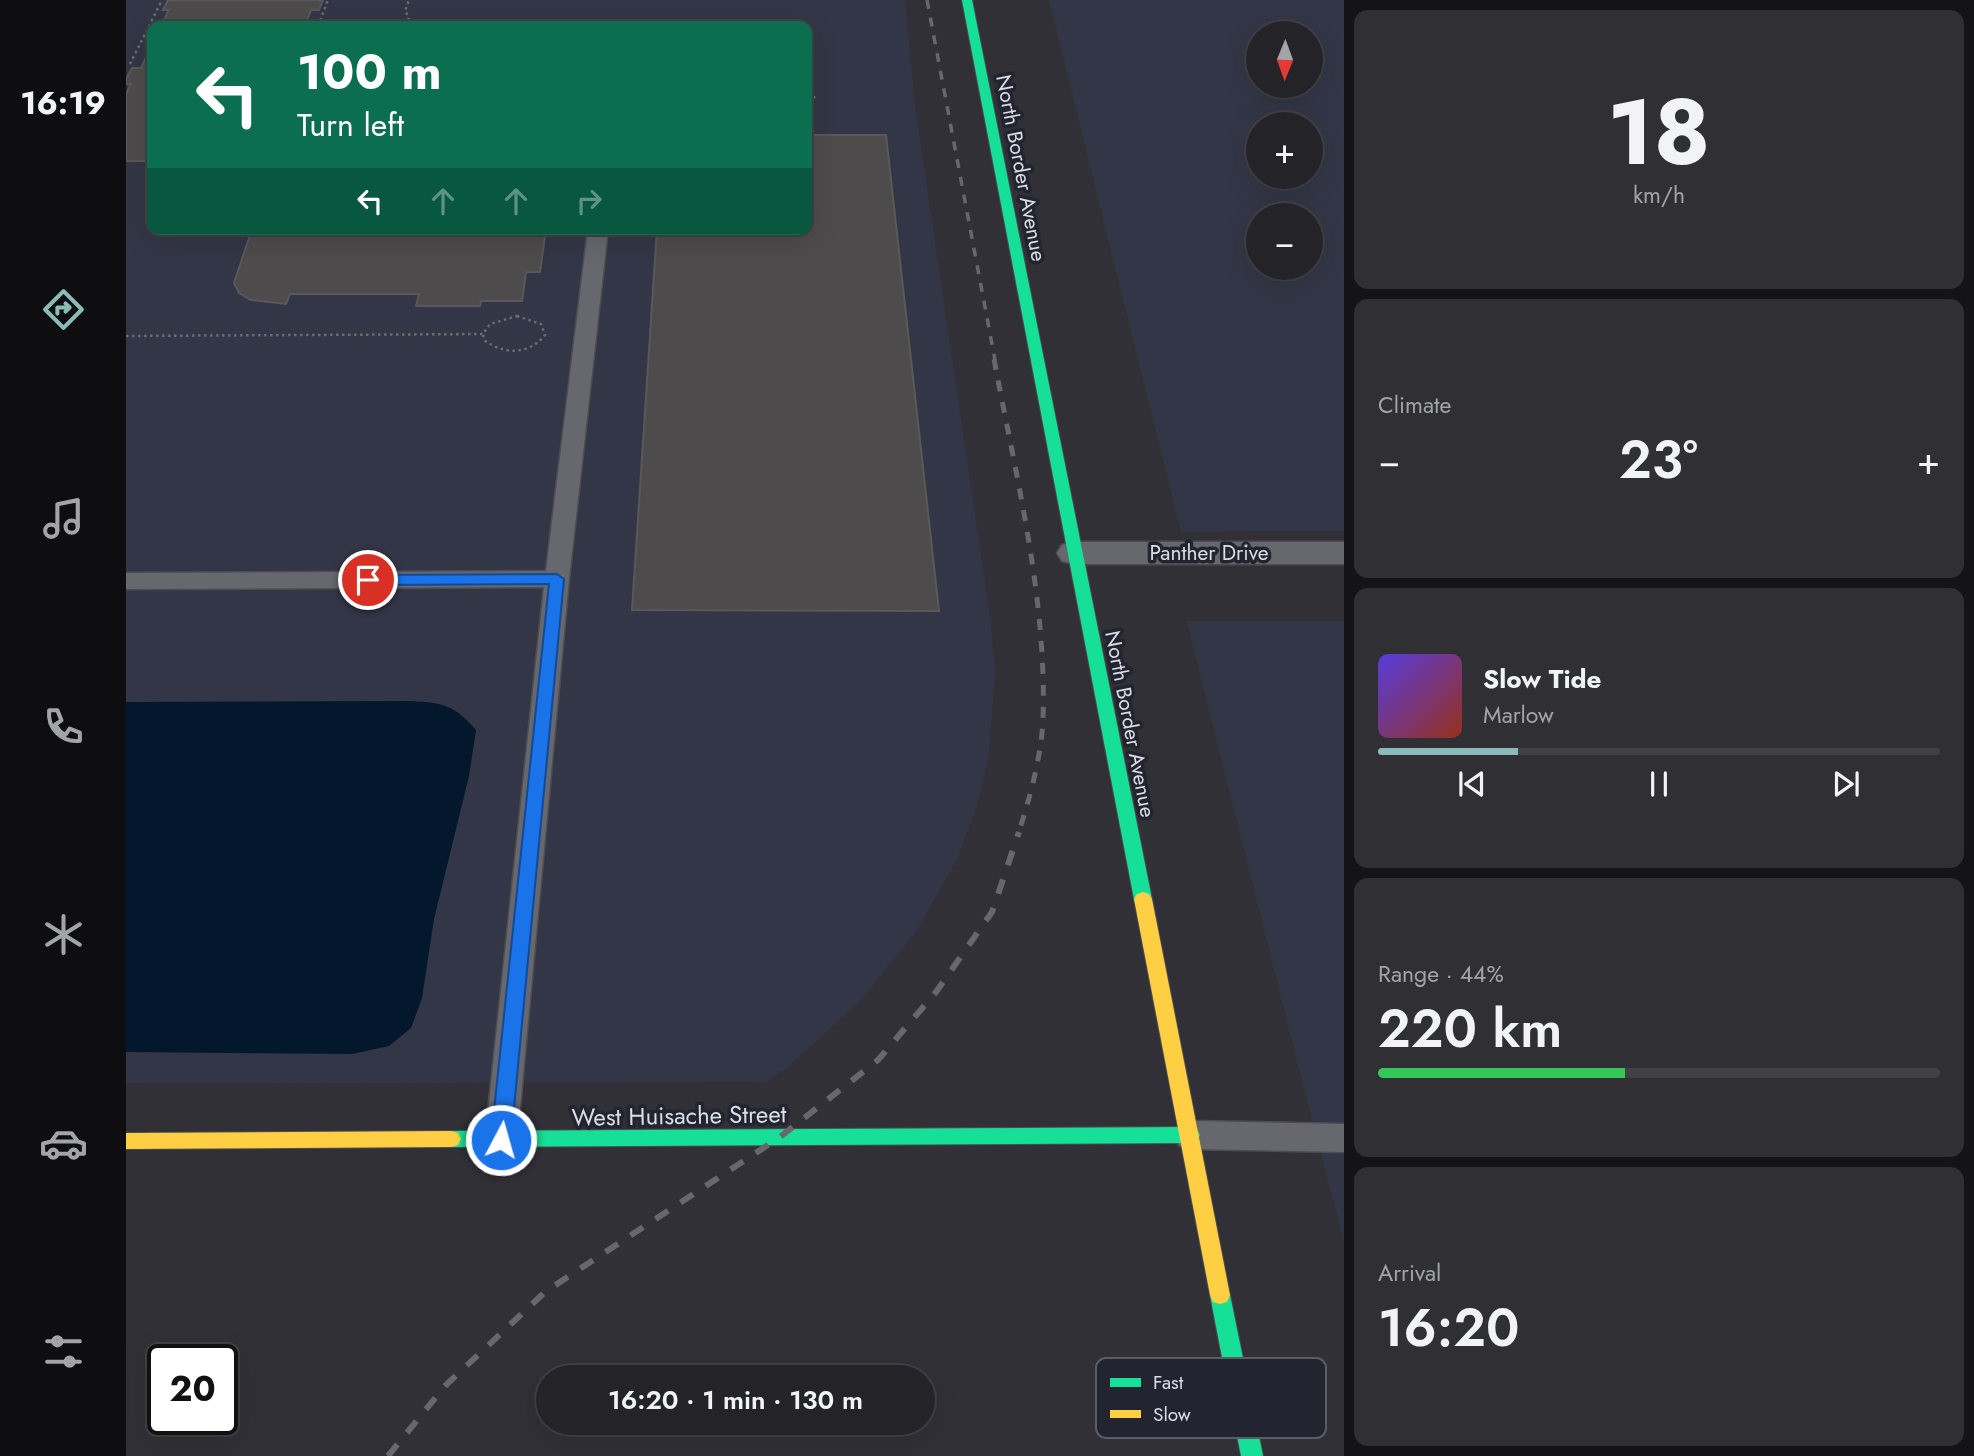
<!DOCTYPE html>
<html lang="en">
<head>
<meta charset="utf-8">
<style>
	:root { --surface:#242428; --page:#303034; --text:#f1f3f6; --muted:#a3a4a8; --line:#414145; --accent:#8bbbb9 }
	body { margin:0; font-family:Jost,sans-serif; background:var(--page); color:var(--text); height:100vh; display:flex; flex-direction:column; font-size:26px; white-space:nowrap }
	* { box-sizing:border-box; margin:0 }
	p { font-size:23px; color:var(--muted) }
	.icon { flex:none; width:38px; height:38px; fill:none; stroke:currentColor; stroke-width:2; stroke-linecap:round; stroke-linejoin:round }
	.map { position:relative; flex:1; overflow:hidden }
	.drawer { display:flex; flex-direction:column; gap:10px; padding:10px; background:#141416; width:630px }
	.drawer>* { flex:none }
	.top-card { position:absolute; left:21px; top:21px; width:665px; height:214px; border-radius:14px; box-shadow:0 7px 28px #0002,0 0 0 2px var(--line); background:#0b6e4f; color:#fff; overflow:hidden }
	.needle { width:46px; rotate:181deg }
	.fabs { position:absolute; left:1120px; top:21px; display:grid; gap:14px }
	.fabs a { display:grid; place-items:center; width:77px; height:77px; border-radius:50%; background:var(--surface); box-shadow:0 7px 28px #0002,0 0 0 2px var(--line); font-size:35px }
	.speed { position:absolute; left:21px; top:1344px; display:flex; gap:14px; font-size:35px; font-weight:700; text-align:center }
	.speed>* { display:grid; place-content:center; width:91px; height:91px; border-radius:50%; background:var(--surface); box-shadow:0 7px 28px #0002,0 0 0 2px var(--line); line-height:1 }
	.speed .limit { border:4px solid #111; border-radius:10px; background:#fff; color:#111 }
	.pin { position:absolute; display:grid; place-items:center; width:60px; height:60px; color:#fff; margin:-30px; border:4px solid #fff; border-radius:50%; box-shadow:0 2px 7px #0007 }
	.me { position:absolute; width:77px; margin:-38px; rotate:6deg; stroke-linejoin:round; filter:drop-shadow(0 0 5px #0008) }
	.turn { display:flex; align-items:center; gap:24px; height:147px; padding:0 35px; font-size:32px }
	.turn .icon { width:91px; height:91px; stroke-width:2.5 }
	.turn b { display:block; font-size:49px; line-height:60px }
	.lanes { display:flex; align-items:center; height:66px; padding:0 35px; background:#0003; justify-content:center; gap:35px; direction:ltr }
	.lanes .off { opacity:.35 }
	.big { font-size:52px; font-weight:600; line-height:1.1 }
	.drawer .card { flex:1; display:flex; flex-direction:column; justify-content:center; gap:10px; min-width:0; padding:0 24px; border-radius:14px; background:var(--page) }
	.drawer .dial { align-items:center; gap:0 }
	.dial b { font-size:91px; line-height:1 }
	.song { display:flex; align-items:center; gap:21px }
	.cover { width:84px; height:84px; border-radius:10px; background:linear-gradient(135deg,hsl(250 70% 55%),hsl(10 70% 35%)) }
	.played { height:7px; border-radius:4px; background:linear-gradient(90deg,var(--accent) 25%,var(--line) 25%) }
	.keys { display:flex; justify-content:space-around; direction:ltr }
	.heat { display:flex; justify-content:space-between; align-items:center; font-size:38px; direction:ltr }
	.charge { height:10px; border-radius:5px; background:linear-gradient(90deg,#34c759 44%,var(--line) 0) }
	.trip { position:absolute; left:410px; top:1365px; width:399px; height:70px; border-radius:35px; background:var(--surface); box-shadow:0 7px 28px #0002,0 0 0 2px var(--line); font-weight:600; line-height:70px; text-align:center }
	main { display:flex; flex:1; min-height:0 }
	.menu { display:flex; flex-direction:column; width:126px; justify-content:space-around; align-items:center; background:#0e0e10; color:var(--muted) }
	.menu .icon { width:49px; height:49px }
	.menu .current { color:var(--accent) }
	.menu b { font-size:32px; color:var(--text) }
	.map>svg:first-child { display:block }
	.built { fill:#333646; fill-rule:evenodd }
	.water { fill:#04182d }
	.building { fill:#4d4b4b; stroke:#5a5859; stroke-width:2 }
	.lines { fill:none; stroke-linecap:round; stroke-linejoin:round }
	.lane-casing { stroke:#4c4c52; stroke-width:3 }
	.street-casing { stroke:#4c4c52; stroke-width:3 }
	.fast-casing { stroke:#4c4c52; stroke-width:2 }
	.slow-casing { stroke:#4c4c52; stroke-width:2 }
	.path { stroke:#6c6c71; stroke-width:2.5; stroke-dasharray:2.5 3.5; stroke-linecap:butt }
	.lane { fill:#67686d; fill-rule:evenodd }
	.street { fill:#67686d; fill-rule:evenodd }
	.fast { fill:#16e098; fill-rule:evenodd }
	.slow { fill:#ffcf43; fill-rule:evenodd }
	.rail-far2 { stroke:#67686d; stroke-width:3.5; stroke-dasharray:9 9; stroke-linecap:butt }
	.rail-far1 { stroke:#67686d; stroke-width:5; stroke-dasharray:11 11; stroke-linecap:butt }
	.rail { stroke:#67686d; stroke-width:6; stroke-dasharray:15 15; stroke-linecap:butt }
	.route { fill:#1a73e8; stroke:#114b97; stroke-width:2 }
	.labels { text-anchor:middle; stroke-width:7; stroke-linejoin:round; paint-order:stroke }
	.street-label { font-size:21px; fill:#dcdde5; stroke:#22252f }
	.near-street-label { font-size:24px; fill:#dcdde5; stroke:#22252f }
	.key { fill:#22252f; stroke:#5a5c66; stroke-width:2 }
	.key-label { font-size:19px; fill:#dcdde5 }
</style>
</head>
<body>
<main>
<nav class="menu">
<b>16:19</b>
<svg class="icon current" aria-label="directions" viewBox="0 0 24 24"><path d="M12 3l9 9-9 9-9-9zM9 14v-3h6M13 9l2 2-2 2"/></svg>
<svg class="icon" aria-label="music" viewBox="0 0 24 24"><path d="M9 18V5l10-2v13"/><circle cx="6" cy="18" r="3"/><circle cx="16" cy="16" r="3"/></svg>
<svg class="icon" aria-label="phone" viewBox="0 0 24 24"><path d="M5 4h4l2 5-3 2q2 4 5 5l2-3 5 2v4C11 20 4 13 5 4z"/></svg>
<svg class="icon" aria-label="climate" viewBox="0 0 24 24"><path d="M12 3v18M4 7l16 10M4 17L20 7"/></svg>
<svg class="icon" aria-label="car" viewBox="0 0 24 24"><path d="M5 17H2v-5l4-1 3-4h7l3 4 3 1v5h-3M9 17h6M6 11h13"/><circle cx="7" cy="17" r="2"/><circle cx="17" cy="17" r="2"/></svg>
<svg class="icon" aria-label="filters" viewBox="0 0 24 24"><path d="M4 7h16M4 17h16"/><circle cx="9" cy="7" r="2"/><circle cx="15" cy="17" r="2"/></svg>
</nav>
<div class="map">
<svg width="1218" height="1456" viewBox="0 0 1218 1456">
	<rect width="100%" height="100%" fill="#303036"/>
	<g class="built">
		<path d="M0,0h779l10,106 76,518 4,47 -6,83 -12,52 -20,53 -40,71 -56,70 -72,66 -23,16 -640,1zM26,26h655v203h-655z"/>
		<path d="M923,0h295v531l-163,1zM1132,33h53v53h-53zM1132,124h53v53h-53zM1132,215h53v53h-53z"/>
		<polygon points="1061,621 1218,621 1218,1242 1174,1072"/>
	</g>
	<path class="water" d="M285,701c33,2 43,4 65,29l-7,46 -35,143 -12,79 -11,30 -22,18 -37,8 -226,-2v-350z"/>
	<g class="building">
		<polygon points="42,0 197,0 193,10 185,10 179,26 35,26 43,10 37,10"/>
		<polygon points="26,45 26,161 0,161 0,94 5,84 0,84 0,79 6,68 15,68"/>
		<polygon points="681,135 760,135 813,611 506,610 531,229 681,229"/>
		<polygon points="126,229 420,229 414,272 400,272 396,301 355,301 354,306 290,306 293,294 164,294 160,304 125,300 113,293 108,283"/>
	</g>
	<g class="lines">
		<defs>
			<g id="lane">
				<polygon points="462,229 482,229 443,579 391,1140 386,1150 375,1154 364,1150 359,1140 418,587 0,589 0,573 420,571"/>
				<polygon points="1064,1121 1218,1124 1218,1152 1064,1149 1053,1145 1048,1135 1053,1125"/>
			</g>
			<polygon id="street" points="948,542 1218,542 1218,564 948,564 936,561 931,553 936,545"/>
			<g id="fast">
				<polygon points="836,0 846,0 1026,899 1023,904 1011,904 1008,899"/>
				<polygon points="1064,1127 1071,1129 1074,1135 1071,1141 1064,1143 325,1147 318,1145 315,1139 318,1133 325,1131"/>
				<polygon points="1094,1286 1101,1288 1104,1295 1137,1456 1115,1456 1084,1295 1087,1288"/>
			</g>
			<g id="slow">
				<polygon points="1017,892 1023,894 1026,899 1104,1295 1101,1302 1094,1304 1087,1302 1084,1295 1008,899 1011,894"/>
				<polygon points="325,1131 332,1133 335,1139 332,1145 325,1147 0,1149 0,1133"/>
			</g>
		</defs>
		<use href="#lane" class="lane-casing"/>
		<use href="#street" class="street-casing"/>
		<use href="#fast" class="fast-casing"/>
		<use href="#slow" class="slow-casing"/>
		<g class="path">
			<polyline points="192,26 202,0"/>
			<polyline points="281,26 283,17 279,11 283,0"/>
			<polyline points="4,64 36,0"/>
			<polyline points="681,97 692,97"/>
			<path d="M391,316l24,8 4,11c-16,20 -41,20 -61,5l-1,-6 7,-10z"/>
			<polyline points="0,336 357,334"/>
		</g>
		<use href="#lane" class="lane"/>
		<use href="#street" class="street"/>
		<use href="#fast" class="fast"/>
		<use href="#slow" class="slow"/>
		<polyline class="rail-far2" points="801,0 869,360"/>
		<path class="rail-far1" d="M868,359c22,118 53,239 49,360 -1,34 -14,83 -25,115"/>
		<polyline class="rail" points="262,1456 319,1386 419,1292 654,1137 752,1060 810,992 866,912 893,832"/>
	</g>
	<polygon class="route" points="431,574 438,579 385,1140 382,1146 375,1149 368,1146 365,1140 423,584 242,585 235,580 242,575"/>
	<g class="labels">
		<g class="street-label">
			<text transform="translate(895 168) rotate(79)" y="7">North Border Avenue</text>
			<text x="1083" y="560">Panther Drive</text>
			<text transform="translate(1004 724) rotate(79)" y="7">North Border Avenue</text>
		</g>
		<g class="near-street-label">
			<text transform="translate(553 1116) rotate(-1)" y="8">West Huisache Street</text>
		</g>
	</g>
	<rect x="970" y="1358" width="230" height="80" rx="10" class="key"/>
	<rect x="984" y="1378" width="31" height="9" fill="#16e098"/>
	<rect x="984" y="1410" width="31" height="8" fill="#ffcf43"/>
	<g class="key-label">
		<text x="1027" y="1389">Fast</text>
		<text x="1027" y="1421">Slow</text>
	</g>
</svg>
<div class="fabs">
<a><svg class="needle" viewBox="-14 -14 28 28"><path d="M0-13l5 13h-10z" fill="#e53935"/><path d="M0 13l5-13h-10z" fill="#a3a4a8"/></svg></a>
<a>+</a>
<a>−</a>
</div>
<div class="speed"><div class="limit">20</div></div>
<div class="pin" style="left:242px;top:580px;background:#d93025"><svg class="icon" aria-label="arrive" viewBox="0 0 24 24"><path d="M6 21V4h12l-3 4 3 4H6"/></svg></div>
<svg class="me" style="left:375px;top:1140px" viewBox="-20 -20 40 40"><circle r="17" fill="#1a73e8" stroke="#fff" stroke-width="3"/><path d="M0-11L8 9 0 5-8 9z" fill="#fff"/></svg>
<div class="trip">16:20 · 1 min · 130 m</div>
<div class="top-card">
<div class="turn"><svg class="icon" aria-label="left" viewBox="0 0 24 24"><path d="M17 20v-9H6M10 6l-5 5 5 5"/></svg><div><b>100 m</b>Turn left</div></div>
<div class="lanes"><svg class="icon" aria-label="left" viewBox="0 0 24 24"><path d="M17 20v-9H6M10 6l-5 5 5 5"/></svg><svg class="icon off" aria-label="ahead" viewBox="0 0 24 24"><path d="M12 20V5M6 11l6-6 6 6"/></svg><svg class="icon off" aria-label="ahead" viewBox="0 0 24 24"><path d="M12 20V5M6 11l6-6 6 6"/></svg><svg class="icon off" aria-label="right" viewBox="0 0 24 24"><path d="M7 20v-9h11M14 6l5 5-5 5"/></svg></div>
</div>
</div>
<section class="drawer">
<div class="card dial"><b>18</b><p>km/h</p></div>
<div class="card"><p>Climate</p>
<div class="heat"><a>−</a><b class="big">23°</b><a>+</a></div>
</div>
<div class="card">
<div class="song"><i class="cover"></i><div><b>Slow Tide</b><p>Marlow</p></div></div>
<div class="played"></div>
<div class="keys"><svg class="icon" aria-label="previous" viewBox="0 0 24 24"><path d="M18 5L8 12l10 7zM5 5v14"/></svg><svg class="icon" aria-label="pause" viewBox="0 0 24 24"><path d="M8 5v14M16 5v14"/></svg><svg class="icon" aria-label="next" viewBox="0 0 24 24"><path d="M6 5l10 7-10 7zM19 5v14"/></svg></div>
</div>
<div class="card"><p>Range · 44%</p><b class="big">220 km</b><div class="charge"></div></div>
<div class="card"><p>Arrival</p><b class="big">16:20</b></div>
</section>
</main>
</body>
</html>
